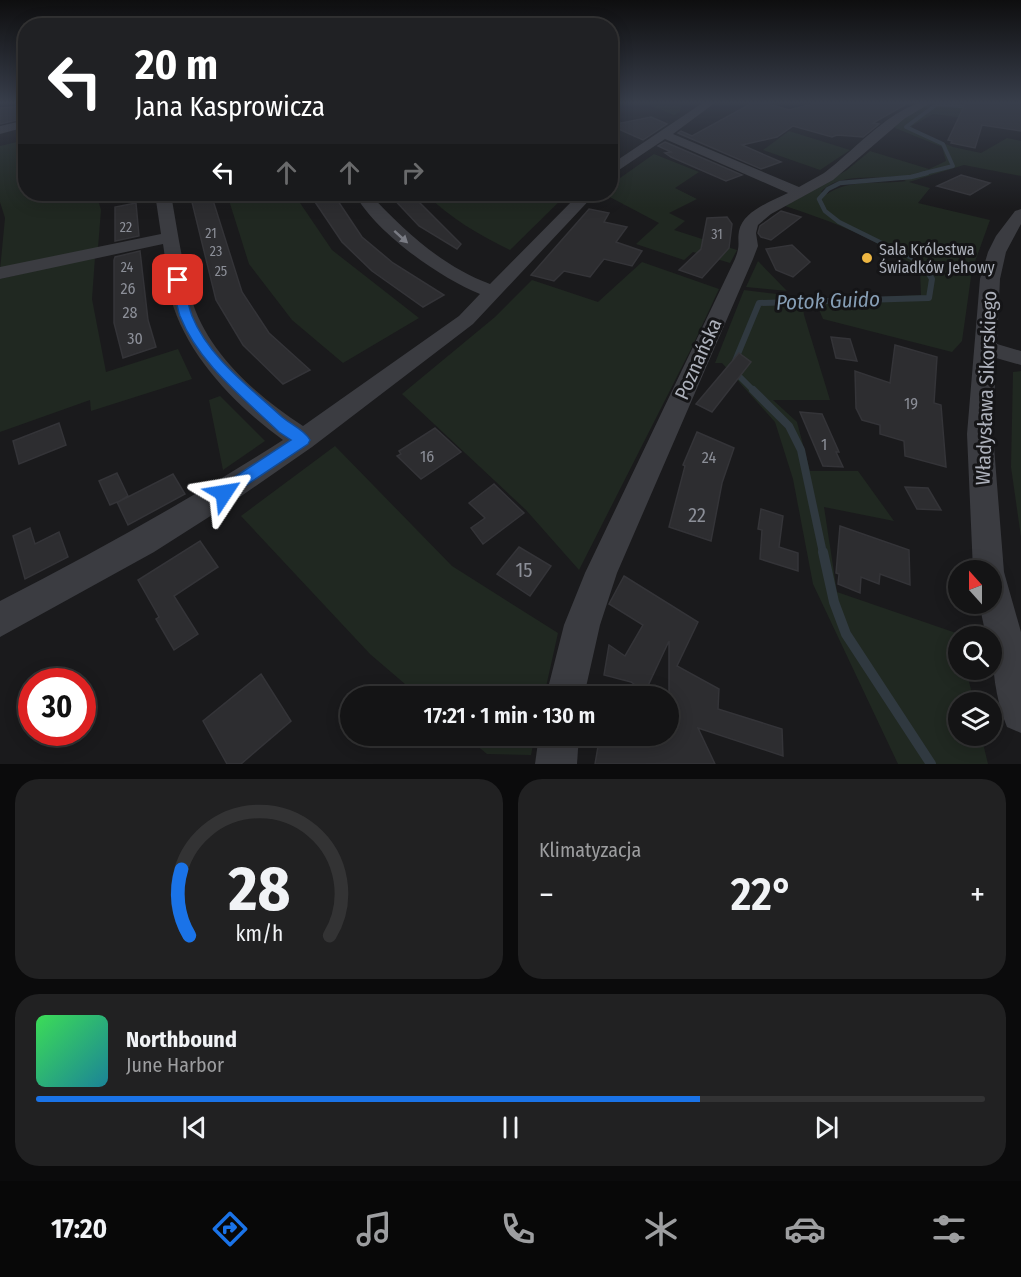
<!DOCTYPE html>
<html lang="pl">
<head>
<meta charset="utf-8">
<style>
	:root { --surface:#141415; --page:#212122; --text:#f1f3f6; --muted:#9d9ea0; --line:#333334; --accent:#1a73e8 }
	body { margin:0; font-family:"Fira Sans Condensed",sans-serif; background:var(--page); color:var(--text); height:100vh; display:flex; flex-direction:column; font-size:22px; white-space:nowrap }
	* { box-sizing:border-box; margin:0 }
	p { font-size:20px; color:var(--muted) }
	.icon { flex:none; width:33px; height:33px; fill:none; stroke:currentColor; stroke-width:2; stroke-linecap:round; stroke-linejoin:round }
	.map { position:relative; height:764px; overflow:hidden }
	.drawer { display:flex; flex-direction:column; gap:15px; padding:15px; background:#0b0b0c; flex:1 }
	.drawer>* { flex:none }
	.banner { position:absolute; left:18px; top:18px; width:600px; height:183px; border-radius:24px; box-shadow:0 3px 15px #0003,0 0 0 2px var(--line); background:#202124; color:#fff; overflow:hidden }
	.needle { width:39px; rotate:339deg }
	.controls { position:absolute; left:948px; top:560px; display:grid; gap:12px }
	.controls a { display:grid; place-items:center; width:54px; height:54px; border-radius:50%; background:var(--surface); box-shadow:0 3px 15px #0003,0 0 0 2px var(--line); font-size:30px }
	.speed { position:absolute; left:18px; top:668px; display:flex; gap:12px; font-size:30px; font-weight:700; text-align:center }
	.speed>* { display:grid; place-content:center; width:78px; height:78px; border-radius:50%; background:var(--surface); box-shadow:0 3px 15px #0003,0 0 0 2px var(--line); line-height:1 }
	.speed .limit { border:9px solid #d22; background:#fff; color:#111 }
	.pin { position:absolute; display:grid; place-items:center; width:51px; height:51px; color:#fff; margin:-26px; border-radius:12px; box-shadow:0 3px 9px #0006 }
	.me { position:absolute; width:66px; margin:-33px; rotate:57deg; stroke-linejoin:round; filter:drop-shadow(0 0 4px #0008) }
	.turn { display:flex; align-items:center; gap:21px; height:126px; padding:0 18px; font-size:27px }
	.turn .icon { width:78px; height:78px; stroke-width:2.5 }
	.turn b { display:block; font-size:42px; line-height:51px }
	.lanes { display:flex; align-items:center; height:57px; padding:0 18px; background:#0003; justify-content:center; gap:30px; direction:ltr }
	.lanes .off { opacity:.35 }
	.big { font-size:45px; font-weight:600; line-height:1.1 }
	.drawer .tile { flex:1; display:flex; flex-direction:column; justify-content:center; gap:9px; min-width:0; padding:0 21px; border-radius:24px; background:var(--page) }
	.drawer .dial { align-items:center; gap:0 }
	.dial svg { height:156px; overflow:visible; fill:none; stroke:var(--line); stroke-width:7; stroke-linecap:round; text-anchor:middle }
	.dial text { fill:var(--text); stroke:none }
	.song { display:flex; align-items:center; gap:18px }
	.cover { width:72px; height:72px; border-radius:9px; background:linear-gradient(135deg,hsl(130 70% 55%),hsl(190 70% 35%)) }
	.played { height:6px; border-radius:3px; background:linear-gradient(90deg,var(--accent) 70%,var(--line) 70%) }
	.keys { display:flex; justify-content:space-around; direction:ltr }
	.heat { display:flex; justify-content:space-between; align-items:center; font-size:33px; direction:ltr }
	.drawer .tiles { flex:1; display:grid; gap:15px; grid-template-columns:1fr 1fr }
	.tile:last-child { grid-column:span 2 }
	.trip { position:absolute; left:340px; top:686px; width:339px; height:60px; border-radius:30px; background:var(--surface); box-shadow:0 3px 15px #0003,0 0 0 2px var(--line); font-weight:600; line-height:60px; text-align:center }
	.tab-bar { display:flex; height:96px; justify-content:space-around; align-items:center; background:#080808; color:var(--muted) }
	.tab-bar .icon { width:42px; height:42px }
	.tab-bar .active { color:var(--accent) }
	.tab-bar b { font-size:27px; color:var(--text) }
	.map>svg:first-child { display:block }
	.green { fill:#202821; fill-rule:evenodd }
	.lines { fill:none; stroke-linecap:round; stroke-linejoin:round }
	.stream-far4 { stroke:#303940; stroke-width:4 }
	.stream-far3 { stroke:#303940; stroke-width:4.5 }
	.stream-far2 { stroke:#303940; stroke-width:6 }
	.stream-far1 { stroke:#303940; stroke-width:8 }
	.stream { stroke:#303940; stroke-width:10 }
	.building { fill:#2d2d30; stroke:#343438; stroke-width:1.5 }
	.minor { fill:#3b3c41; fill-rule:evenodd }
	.oneway { fill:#7a7c84 }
	.route { fill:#1a73e8; stroke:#114b97; stroke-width:1.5 }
	.poi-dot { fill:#edb642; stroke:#151517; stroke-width:2 }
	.labels { text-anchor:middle; stroke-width:6; stroke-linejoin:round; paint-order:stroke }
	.far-number-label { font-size:14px; fill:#8c8f98 }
	.far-poi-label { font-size:16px; fill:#adb1bb; stroke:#151517; text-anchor:start }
	.number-label { font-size:16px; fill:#8c8f98 }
	.street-label { font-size:20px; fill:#adb1bb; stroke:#151517 }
	.near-number-label { font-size:20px; fill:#8c8f98 }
	.water-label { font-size:21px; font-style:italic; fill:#869eb5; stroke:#151517 }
</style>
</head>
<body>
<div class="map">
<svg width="1021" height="764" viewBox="0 0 1021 764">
	<rect width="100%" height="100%" fill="#1a1a1c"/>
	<g class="green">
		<polygon points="641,102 682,102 680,112 674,115"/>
		<path d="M939,102l34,4 16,15 -56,-7 -21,12 2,5 39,16 28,6 26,-15 14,3v35l-57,-11 -55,17 21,6 -12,15 72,17 -18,50 -10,71 -10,11 -129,-33 -8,-19 106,-5 -1,-24c-38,-31 -89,-50 -135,-65l62,-36 23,-19 59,18 17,-8 -4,-14 -47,-19 1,-6 33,-19zM897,176l9,5c-27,4 -55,-3 -79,13l-6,-2c18,-20 52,-12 76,-16z"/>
		<polygon points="789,131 850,150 820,170 763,150"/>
		<polygon points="25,140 26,194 96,194 101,210 98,248 0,270 5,218 0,202 0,146"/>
		<polygon points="654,154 699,172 675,188 697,199 669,213 685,221 674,230 737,250 730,263 693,252 684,260 636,244 659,223 606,195 610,194 613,183"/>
		<polygon points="227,194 294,194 332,250 419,318 343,363 292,320 249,264"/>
		<path d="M426,194h137l3,1 -56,55c-31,-15 -60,-32 -84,-56z"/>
		<polygon points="95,257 92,299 106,372 178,349 192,379 91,411 90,400 0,432 0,279"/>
		<polygon points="758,261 787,291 746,287"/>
		<polygon points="642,262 719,289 693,345 579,570 526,510 402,394 495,317 532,280 598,302"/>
		<polygon points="744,290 802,297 804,315 830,400 773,400 797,422 810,471 858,471 894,521 824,507 837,592 959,634 958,669 966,669 974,702 958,702 958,735 981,735 988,764 898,764 813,584 793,479 775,422 722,363 715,363"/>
		<polygon points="1021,371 1021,537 1011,467 1013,372"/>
		<polygon points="220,396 265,441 223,470 209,400"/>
		<polygon points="335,446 452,566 558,633 544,696 419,696 370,654 241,516"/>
		<polygon points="464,735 535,735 531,755 487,754"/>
	</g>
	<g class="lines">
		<polyline class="stream-far4" points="921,174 953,166 943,144 906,127 937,104 971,107"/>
		<polyline class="stream-far3" points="925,269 922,263 839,222 825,211 819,199 828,189 840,183 911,177 927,173"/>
		<g class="stream-far2">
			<polyline points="735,361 759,303 929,298 932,279 925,267"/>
			<polyline points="734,371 755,392"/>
		</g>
		<polyline class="stream-far1" points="753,390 789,426 801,450 823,553"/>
		<polyline class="stream" points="823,552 834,602 846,634 931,764"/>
	</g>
	<g class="building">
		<polygon points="754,102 762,102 789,110 813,104 813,102 910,102 873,123 879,124 863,137 837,135 832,137 793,126 777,137 742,145 781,162 761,169 678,133 681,131 692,136"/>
		<polygon points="966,102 991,102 1003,105 1021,102 1021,131 982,125 975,148 951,143 952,141 948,140"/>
		<polygon points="26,106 26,118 0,124 0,108"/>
		<polygon points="651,117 667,124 643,140 614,127 620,126 616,124"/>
		<polygon points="665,142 742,175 726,181 671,157 665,153 671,152 658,146"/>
		<polygon points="961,175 990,183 970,195 937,186"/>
		<polygon points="190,194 211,194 242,292 269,333 310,370 283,384 243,345 216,300"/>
		<polygon points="389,194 411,194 461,244 457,249 419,226"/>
		<polygon points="336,198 362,237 393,263 444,295 423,307 372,271 342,242 315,202"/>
		<polygon points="136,203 139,236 115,241 115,207"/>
		<polygon points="589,209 609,213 604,222 627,227 616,242 642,251 632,266 604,259 590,277 564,271 554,281 531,275"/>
		<polygon points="781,211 801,217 771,240 761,237 758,233 760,226"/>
		<polygon points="727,217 732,224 729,248 702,278 679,270 701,249 707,218"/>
		<polygon points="792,245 810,262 793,277 776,270 766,249"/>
		<polygon points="140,251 148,320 156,347 123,358 114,323 114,260 115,257"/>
		<polygon points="831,337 850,339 857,361 836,358"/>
		<polygon points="895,345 937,357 934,403 941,405 946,467 905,456 904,441 880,434 880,425 862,420 856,408 855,371 890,383"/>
		<polygon points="739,353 751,362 712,412 696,404"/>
		<polygon points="800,412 822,414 839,452 836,452 843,467 823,466"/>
		<polygon points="59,423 66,445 19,464 13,441"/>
		<polygon points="435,428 461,452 421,479 397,456 401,454 399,451"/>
		<polygon points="697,432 734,448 722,483 711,541 669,527 685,466 683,465"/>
		<polygon points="117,473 128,496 118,502 173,474 185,494 128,525 117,502 110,505 99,481"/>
		<polygon points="494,484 524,513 483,544 471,528 485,518 469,503"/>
		<polygon points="905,487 928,488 941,510 917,509"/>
		<polygon points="761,509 783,516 779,547 798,553 798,571 760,559 762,530 758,529"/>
		<polygon points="840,526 909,550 910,585 880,574 879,584 861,577 860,593 838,584 839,574 836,573"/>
		<polygon points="30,528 35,544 59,532 68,557 25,579 13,536"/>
		<polygon points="200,541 218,567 174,596 198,634 174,650 156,619 159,617 138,580"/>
		<polygon points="519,547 551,566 530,596 497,574"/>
		<polygon points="624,576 698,622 677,666 719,689 718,709 782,729 783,756 698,728 715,764 595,764 600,735 669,735 669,641 645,692 631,682 604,675 609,645 625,656 643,625 609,604"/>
		<polygon points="261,674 291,721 241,764 227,764 203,721"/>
	</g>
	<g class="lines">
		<g class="minor">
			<path d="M704,102h12l-43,32 126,53c8,-5 17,-9 25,-14 28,-20 74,-74 108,-71l-28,17 -71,61 -62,34 -13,11 -2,8 2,13 -5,13 -136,314 -17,52 -16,71h-38l18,-71 21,-52 150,-314c6,-15 2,-16 4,-28 4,-20 33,-30 49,-38l-123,-54 -55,37v-11z"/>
			<polygon points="26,120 26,127 0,134 0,126"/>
			<path d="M155,194h16c6,34 11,69 20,103 15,55 66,99 112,129l156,-110 21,-22c-40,-16 -105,-62 -125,-100h15c34,37 72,72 120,90l89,-90h16l-122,130 -161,123 -78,54 -80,51 -154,85v-36c97,-50 191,-102 283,-161 -47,-34 -96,-84 -112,-141 -4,-17 -5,-37 -8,-55l-163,35v-12l161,-33z"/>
			<path d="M1021,209v15l-15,28 -6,27 -3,65 24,7v14l-25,-7 -3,76 11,138 17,60v101l-14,-6c-12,-29 -15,-60 -15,-91h-6l-7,-33h13v-33h-19l-6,-136 13,-155 8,-27 8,-16 19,-25z"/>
			<polygon points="539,735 579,735 577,764 535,764"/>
		</g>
	</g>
	<defs><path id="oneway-solid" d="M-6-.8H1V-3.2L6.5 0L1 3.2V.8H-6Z" transform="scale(1.5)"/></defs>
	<use class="oneway" href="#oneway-solid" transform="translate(401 237) rotate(42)"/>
	<linearGradient id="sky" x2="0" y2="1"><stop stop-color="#0e0e0f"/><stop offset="0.49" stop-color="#383e4b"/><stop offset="1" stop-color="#383e4b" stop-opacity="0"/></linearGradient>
	<rect width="1021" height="209" fill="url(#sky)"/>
	<path class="route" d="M178,277l5,3c3,12 5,25 9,36 17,42 58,71 90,101 8,7 23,13 28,23l-2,4 -84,56 -6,-2 -2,-5 2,-5 73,-48 -12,-8c-35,-34 -80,-68 -99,-116 -4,-11 -5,-24 -8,-36z"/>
	<circle class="poi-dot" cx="867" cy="258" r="6"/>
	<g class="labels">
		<g class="far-number-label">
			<text x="126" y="232">22</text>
			<text x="211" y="238">21</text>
			<text x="717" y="239">31</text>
			<text x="216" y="256">23</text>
			<text x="127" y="272">24</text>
			<text x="221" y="276">25</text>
		</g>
		<g class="far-poi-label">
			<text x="879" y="255">Sala Królestwa<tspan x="879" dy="18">Świadków Jehowy</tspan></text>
		</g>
		<g class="number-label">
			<text x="128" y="294">26</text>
			<text x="130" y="318">28</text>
			<text x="135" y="344">30</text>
			<text x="911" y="409">19</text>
			<text x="824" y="450">1</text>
			<text x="427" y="462">16</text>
			<text x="709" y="463">24</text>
		</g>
		<g class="street-label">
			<text transform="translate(698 359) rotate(-66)" y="7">Poznańska</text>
			<text transform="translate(986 388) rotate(-88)" y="7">Władysława Sikorskiego</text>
		</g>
		<g class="near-number-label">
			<text x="697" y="522">22</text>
			<text x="524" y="577">15</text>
		</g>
		<g class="water-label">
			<text transform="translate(828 301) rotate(-2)" y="7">Potok Guido</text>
		</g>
	</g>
</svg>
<div class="controls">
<a><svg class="needle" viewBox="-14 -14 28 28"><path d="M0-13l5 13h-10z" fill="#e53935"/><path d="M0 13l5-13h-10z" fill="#9d9ea0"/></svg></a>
<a><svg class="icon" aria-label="search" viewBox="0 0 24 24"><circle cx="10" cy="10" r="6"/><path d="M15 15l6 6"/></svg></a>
<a><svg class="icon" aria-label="layers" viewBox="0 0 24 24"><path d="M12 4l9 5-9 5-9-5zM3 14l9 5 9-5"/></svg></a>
</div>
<div class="speed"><div class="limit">30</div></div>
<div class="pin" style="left:178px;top:280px;background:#d93025"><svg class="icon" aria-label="arrive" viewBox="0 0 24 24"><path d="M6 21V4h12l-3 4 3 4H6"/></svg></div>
<svg class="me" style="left:224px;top:493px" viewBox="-20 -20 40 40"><path d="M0-17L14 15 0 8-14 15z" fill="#1a73e8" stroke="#fff" stroke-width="4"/></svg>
<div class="trip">17:21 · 1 min · 130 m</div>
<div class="banner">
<div class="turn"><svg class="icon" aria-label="left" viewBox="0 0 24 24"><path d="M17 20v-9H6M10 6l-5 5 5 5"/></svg><div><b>20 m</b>Jana Kasprowicza</div></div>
<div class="lanes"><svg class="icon" aria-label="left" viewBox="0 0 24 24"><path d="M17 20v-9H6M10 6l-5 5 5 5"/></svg><svg class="icon off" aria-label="ahead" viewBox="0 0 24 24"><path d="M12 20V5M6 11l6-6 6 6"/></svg><svg class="icon off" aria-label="ahead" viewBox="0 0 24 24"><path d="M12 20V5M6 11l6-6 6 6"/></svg><svg class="icon off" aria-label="right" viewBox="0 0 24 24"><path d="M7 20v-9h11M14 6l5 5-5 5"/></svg></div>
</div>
</div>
<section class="drawer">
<div class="tiles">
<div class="tile dial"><svg viewBox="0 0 100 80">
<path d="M14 69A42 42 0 1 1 86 69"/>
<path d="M14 69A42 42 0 0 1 10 35" stroke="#1a73e8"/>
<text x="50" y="56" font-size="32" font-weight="700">28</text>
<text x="50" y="72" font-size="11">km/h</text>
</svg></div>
<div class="tile"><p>Klimatyzacja</p>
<div class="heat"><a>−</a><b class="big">22°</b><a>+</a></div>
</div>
<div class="tile">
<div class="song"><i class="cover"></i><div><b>Northbound</b><p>June Harbor</p></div></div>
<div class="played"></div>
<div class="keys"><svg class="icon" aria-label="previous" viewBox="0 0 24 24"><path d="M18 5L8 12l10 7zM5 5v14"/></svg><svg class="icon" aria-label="pause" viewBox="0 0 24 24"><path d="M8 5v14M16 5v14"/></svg><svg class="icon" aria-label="next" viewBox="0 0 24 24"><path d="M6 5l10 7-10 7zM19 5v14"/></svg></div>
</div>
</div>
</section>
<nav class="tab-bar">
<b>17:20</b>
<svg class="icon active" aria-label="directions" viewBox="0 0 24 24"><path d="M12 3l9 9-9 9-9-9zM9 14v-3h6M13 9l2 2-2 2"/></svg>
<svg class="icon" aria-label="music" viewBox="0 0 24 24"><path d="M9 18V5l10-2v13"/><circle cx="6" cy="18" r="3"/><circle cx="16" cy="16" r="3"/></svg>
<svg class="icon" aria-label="phone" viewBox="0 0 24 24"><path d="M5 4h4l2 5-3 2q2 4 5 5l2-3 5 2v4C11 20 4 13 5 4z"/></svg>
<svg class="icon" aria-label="climate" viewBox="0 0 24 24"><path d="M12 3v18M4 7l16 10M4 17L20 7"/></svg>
<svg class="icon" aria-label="car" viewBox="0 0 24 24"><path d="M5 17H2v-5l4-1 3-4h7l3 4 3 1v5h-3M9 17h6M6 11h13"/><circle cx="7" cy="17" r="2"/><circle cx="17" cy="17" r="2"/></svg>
<svg class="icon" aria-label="filters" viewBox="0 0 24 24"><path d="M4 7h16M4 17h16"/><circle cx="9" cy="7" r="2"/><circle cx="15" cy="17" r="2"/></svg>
</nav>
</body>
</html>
